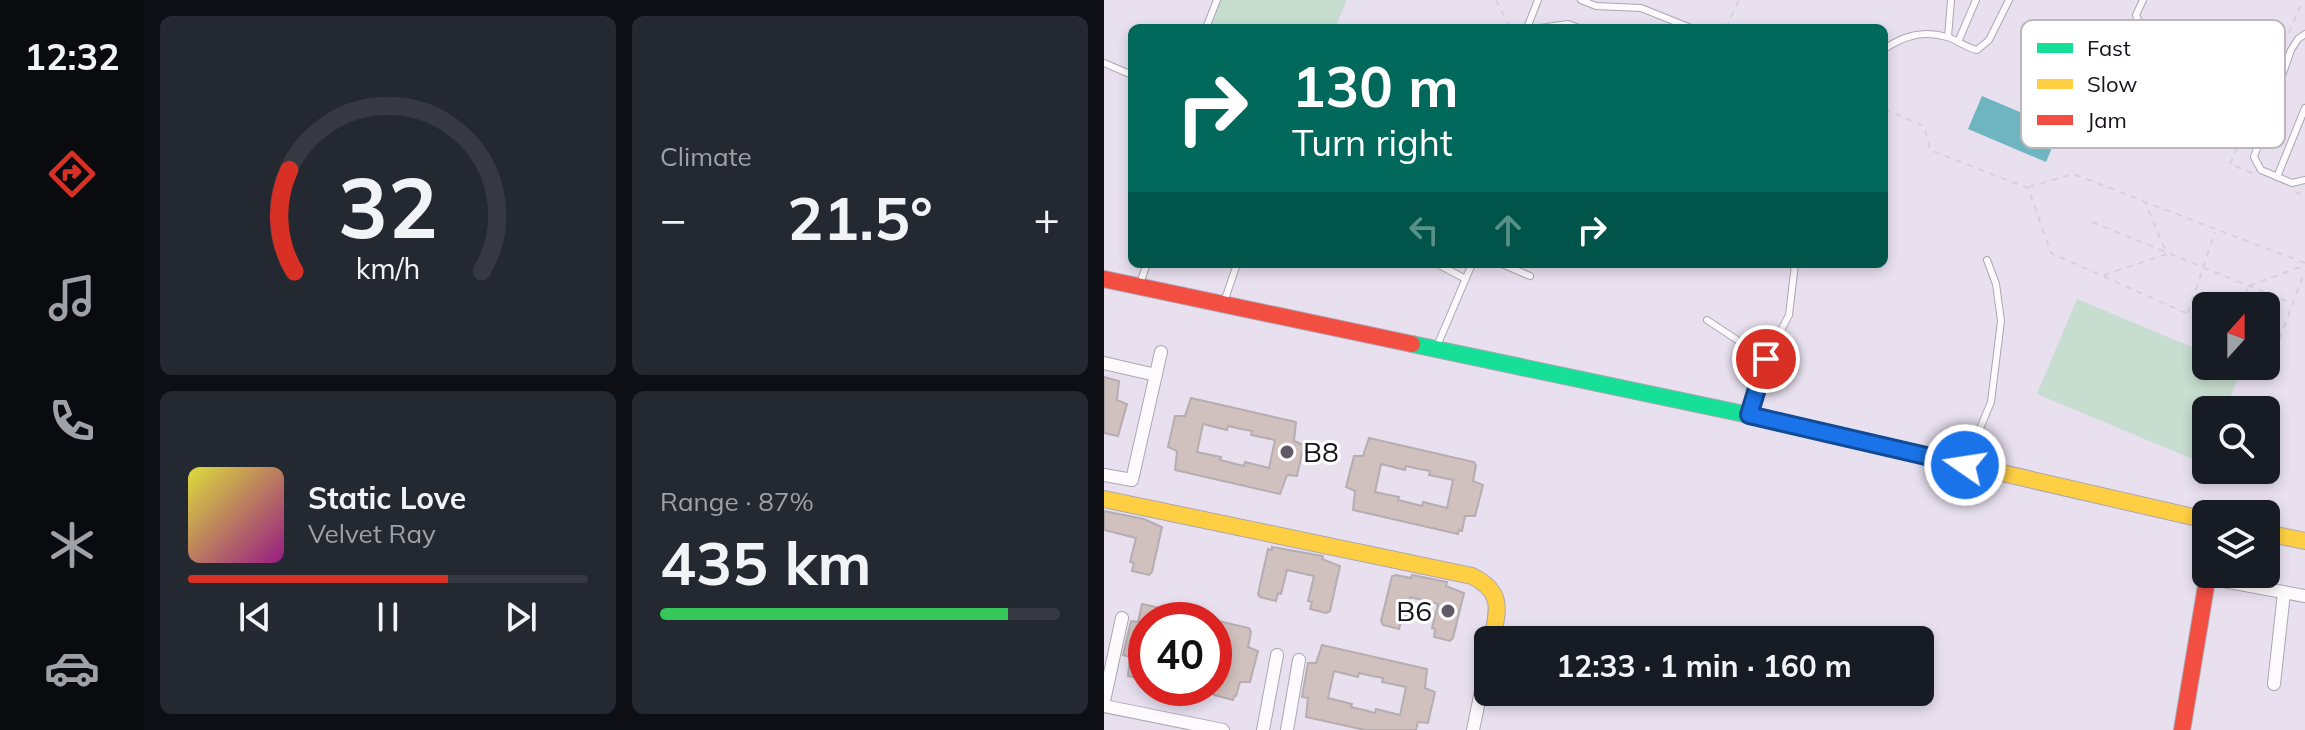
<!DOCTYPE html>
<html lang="en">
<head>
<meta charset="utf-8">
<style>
	:root { --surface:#171b24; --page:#242831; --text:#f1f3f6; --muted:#9ea1a6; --line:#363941; --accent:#d93025 }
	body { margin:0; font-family:Mulish,sans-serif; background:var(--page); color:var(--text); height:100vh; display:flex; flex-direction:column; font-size:30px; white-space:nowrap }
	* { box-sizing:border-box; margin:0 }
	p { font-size:26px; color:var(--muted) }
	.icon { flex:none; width:44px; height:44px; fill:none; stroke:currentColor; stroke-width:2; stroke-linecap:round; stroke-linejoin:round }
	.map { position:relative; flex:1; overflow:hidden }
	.details { display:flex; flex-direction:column; gap:16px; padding:16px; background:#0d0f14; width:960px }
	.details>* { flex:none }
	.hud { position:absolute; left:24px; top:24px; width:760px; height:244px; border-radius:12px; box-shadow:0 4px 12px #0003; background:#00695c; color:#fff; overflow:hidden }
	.needle { width:52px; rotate:21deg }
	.fabs { position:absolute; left:1088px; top:292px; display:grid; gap:16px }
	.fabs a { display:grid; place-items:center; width:88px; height:88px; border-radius:12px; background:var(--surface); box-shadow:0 4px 12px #0003; font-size:40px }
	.speed { position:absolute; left:24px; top:602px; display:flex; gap:16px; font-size:40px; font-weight:700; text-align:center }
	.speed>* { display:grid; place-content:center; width:104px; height:104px; border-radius:50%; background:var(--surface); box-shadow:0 4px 12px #0003; line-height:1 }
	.speed .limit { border:12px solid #d22; background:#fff; color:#111 }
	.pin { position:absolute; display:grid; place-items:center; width:68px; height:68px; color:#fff; margin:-34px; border:4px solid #fff; border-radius:50%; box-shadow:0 2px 8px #0007 }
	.me { position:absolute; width:88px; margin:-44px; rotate:283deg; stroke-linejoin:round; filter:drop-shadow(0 0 6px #0008) }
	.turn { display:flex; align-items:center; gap:28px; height:168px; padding:0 32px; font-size:36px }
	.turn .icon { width:104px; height:104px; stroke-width:2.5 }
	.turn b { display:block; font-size:56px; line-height:68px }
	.lanes { display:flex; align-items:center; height:76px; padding:0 32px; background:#0003; justify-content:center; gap:40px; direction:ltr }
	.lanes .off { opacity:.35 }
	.big { font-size:60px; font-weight:700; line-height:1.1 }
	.details .tile { flex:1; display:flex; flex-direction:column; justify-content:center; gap:12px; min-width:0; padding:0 28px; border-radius:12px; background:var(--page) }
	.details .dial { align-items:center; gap:0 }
	.dial svg { height:208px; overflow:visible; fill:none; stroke:var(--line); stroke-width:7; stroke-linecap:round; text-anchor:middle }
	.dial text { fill:var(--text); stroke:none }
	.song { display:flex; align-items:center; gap:24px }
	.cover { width:96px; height:96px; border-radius:12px; background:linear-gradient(135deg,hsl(60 70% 55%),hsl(310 70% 35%)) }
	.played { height:8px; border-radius:4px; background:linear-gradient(90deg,var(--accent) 65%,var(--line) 65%) }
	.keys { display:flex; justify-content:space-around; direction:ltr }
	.heat { display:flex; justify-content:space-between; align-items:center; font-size:44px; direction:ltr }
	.charge { height:12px; border-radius:6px; background:linear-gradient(90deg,#34c759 87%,var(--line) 0) }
	.details .tiles { flex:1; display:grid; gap:16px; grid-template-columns:repeat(2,1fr) }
	.trip { position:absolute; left:370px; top:626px; width:460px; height:80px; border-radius:12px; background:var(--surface); box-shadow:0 4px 12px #0003; font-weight:700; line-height:80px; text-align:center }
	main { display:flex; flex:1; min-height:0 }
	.tabs { display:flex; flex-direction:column; width:144px; justify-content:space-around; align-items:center; background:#090b0e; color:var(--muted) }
	.tabs .icon { width:56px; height:56px }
	.tabs .on { color:var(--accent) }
	.tabs b { font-size:36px; color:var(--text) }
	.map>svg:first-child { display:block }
	.green { fill:#c7ddcf }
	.water { fill:#6fb4c1 }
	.building { fill:#d0c1bf; stroke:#b5adb0; stroke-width:2; fill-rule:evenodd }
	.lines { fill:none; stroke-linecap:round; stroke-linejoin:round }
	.lane-casing { stroke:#aca6b1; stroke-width:8 }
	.street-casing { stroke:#aca6b1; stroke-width:14 }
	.fast-casing { stroke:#aca6b1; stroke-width:18 }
	.slow-casing { stroke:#aca6b1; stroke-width:18 }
	.jam-casing { stroke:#aca6b1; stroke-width:18 }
	.path { stroke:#d4d2d6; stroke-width:2; stroke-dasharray:6 6; stroke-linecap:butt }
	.lane { stroke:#fcfafd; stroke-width:6 }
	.street { stroke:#fcfafd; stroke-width:12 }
	.fast { stroke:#16e098; stroke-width:16 }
	.slow { stroke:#ffcf43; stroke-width:16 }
	.jam { stroke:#f24e42; stroke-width:16 }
	.route-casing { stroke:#114b97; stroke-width:20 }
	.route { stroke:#1a73e8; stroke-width:14 }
	.poi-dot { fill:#615a66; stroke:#fff; stroke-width:3 }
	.labels { text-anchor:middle; stroke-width:6; stroke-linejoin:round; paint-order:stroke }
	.poi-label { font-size:28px; fill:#18121c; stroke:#fff; text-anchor:start }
	.key { fill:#fff; stroke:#bab8bb; stroke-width:2 }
	.key-label { font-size:22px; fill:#18121c }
</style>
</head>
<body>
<main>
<nav class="tabs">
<b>12:32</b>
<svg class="icon on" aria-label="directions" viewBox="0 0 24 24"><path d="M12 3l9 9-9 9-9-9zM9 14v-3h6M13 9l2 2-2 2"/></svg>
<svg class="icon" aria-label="music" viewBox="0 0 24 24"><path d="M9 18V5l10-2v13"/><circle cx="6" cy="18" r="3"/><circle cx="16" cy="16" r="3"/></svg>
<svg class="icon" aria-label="phone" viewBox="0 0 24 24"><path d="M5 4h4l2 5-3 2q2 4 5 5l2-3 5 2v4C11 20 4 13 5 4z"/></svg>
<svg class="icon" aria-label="climate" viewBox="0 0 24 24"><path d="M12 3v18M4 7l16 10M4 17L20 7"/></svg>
<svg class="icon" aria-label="car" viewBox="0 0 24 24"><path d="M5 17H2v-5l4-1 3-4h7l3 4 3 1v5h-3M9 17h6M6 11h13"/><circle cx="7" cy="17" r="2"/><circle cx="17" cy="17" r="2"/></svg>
</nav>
<section class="details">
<div class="tiles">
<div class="tile dial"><svg viewBox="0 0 100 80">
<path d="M14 69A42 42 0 1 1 86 69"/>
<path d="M14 69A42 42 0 0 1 12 30" stroke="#d93025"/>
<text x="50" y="56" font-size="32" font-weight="700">32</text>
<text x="50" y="72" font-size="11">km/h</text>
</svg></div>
<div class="tile"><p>Climate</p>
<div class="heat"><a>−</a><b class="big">21.5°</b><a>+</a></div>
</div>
<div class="tile">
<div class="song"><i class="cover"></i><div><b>Static Love</b><p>Velvet Ray</p></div></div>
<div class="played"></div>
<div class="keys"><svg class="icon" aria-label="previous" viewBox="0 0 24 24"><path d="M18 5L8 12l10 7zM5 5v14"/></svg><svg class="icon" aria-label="pause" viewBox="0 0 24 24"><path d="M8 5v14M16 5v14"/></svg><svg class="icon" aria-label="next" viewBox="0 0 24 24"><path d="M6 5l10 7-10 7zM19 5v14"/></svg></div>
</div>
<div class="tile"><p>Range · 87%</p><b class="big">435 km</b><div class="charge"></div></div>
</div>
</section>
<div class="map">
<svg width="1201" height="730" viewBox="0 0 1201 730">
	<rect width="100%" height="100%" fill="#e8e0ef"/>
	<g class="green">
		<polygon points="116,0 243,0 231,28 104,28"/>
		<polygon points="973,299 1102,353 1102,366 1138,368 1121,410 1102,410 1102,454 1098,463 933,394"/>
	</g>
	<polygon class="water" points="878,96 956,129 942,162 864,129"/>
	<g class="building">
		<polygon points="0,377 15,381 13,400 23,404 14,436 0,433"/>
		<path d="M87,398l105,24 -2,19 10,4 -7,31 -10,-1 -7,19 -105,-24 2,-19 -9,-4 7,-31h10zM99,424l24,6 1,-4 13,3 11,2 -1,4 24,5 -6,28 -24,-6 -1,4 -24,-6 1,-3 -24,-5z"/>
		<path d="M265,438l105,24 2,4 -3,15 10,4 -8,31h-10l-3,15 -3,-1 -1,4 -105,-24 2,-19 -9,-4 8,-31h9zM277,464l24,6 1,-4 13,3 11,2 -1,4 24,5 -6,28 -24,-6 -1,4 -24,-6 1,-3 -24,-5z"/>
		<polygon points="0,511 40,519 58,527 48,572 45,575 28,571 30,563 26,562 32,538 0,530"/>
		<polygon points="168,547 219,556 218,559 236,566 226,611 222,613 206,609 208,602 204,601 210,576 183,570 177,594 174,593 172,601 156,597 154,594 164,549 168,550"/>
		<polygon points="292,575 307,578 308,575 343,582 342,586 360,593 349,638 346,641 330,637 331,629 328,628 334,604 306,597 301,621 297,621 295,629 279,625 277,621 288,576"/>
		<polygon points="38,604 93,616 93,620 42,620 42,680 24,676 26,657 19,655 27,621 34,622"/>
		<polygon points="110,620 145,628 147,632 144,647 154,651 146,682 136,682 132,696 130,696 129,700 110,695 110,672 118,674 124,646 110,643"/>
		<path d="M218,645l105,24 -2,19 10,4 -7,31 -10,-1 -2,8h-51l-59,-13 2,-19 -6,-1 6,-34h8zM230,671l24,6 1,-4 13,3 11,2 -1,4 24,5 -6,28 -24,-6 -1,4 -11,-3 -13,-3 1,-3 -24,-6z"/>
	</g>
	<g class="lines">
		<defs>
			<g id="lane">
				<polyline points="477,0 492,6 537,8 587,28"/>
				<polyline points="1039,0 1032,15 1037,26 1076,43 1086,53 1087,69 1066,121"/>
				<path d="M1037,26c-7,17 -25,53 -20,70l73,36"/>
				<polyline points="102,28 113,0"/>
				<polyline points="423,28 434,0"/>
				<polyline points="436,28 464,24 475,28"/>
				<polyline points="1201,34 1194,39 1187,50 1150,157 1157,170 1188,183 1201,180"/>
				<polyline points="844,37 847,0"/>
				<polyline points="854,42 872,0"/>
				<path d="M780,49c20,-13 38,-19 63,-12 11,3 19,11 30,13l12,-10 20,-40"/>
				<polyline points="0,63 28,75"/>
				<polyline points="1173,177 1201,108"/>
				<polyline points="333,264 360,278"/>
				<polyline points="398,264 426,276"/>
				<polyline points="36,283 43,264"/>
				<polyline points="120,302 133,264"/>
				<polyline points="603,320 662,359"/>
				<polyline points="333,346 368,264"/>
				<polyline points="646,412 662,359 685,315 691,264"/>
				<polyline points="862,462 887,402 897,321 892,284 883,260"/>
			</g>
			<g id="street">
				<polyline points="0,363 52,375"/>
				<polyline points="0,475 28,480 57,352"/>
				<polyline points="1103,578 1201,596"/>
				<polyline points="1170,684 1180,593"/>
				<polyline points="0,701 18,618"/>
				<polyline points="0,706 119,730"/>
				<polyline points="159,730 173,655"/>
				<polyline points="183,730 195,660"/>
				<polyline points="369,730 384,657"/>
			</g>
			<polyline id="fast" points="308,344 645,415 807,452"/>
			<g id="slow">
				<polyline points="807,452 1102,520"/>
				<path d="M0,499l368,77c32,16 26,33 20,64"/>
				<polyline points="1162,533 1201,541"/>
			</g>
			<g id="jam">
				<polyline points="0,279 308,344"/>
				<polyline points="1078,730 1104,574"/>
			</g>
		</defs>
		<use href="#lane" class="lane-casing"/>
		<use href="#street" class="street-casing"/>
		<use href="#fast" class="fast-casing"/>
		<use href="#slow" class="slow-casing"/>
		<use href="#jam" class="jam-casing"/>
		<g class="path">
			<polyline points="392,0 406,28"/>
			<polyline points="622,28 635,0"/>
			<polyline points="1180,44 1199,0"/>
			<polyline points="780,109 820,126 826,150 924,188 947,253 1102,322"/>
			<polyline points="1148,173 1126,164 1175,53"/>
			<polyline points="925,187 969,174 1040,201"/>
			<polyline points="1191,192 1201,196"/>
			<polyline points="988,222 1189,304"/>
			<polyline points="1000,275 1063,254 1041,202 1201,263"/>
			<polyline points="1150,306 1142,287 1201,265"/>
			<polyline points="1084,313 1111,232"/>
			<polyline points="1162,334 1169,352"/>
			<polyline points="1162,349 1170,353 1201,271"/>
		</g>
		<use href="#lane" class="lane"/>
		<use href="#street" class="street"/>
		<use href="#fast" class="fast"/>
		<use href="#slow" class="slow"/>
		<use href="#jam" class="jam"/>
	</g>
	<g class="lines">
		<defs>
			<polyline id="route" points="662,359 645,415 861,465"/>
		</defs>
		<use href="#route" class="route-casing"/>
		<use href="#route" class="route"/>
	</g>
	<g class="poi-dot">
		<circle cx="183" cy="452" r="8"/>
		<circle cx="344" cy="611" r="8"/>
	</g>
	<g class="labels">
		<g class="poi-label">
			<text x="199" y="462">B8</text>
			<text x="328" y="621" text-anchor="end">B6</text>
		</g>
	</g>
	<rect x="917" y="20" width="264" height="128" rx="12" class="key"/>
	<rect x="933" y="43" width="36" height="10" fill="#16e098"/>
	<rect x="933" y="79" width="36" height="10" fill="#ffcf43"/>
	<rect x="933" y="115" width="36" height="10" fill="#f24e42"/>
	<g class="key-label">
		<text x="983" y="56">Fast</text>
		<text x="983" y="92">Slow</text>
		<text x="983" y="128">Jam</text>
	</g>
</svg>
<div class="fabs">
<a><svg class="needle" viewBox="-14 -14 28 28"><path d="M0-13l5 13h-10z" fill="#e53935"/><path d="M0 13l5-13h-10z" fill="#9ea1a6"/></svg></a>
<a><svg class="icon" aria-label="search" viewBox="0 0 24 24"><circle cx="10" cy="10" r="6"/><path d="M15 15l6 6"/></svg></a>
<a><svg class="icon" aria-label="layers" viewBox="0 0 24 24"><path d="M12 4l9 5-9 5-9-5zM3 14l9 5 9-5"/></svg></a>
</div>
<div class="speed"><div class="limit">40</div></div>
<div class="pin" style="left:662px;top:359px;background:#d93025"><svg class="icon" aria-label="arrive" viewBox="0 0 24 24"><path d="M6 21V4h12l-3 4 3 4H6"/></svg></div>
<svg class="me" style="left:861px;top:465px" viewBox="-20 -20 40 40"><circle r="17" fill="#1a73e8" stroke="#fff" stroke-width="3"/><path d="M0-11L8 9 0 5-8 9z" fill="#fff"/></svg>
<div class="trip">12:33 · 1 min · 160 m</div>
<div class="hud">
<div class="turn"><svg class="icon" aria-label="right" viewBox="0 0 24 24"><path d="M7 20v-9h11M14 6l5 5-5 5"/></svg><div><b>130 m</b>Turn right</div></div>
<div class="lanes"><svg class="icon off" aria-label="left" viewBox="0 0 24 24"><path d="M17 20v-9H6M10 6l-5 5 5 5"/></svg><svg class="icon off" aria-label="ahead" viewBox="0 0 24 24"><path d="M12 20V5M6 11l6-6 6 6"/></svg><svg class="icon" aria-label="right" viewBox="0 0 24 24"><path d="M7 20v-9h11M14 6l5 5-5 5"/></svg></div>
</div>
</div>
</main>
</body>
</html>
